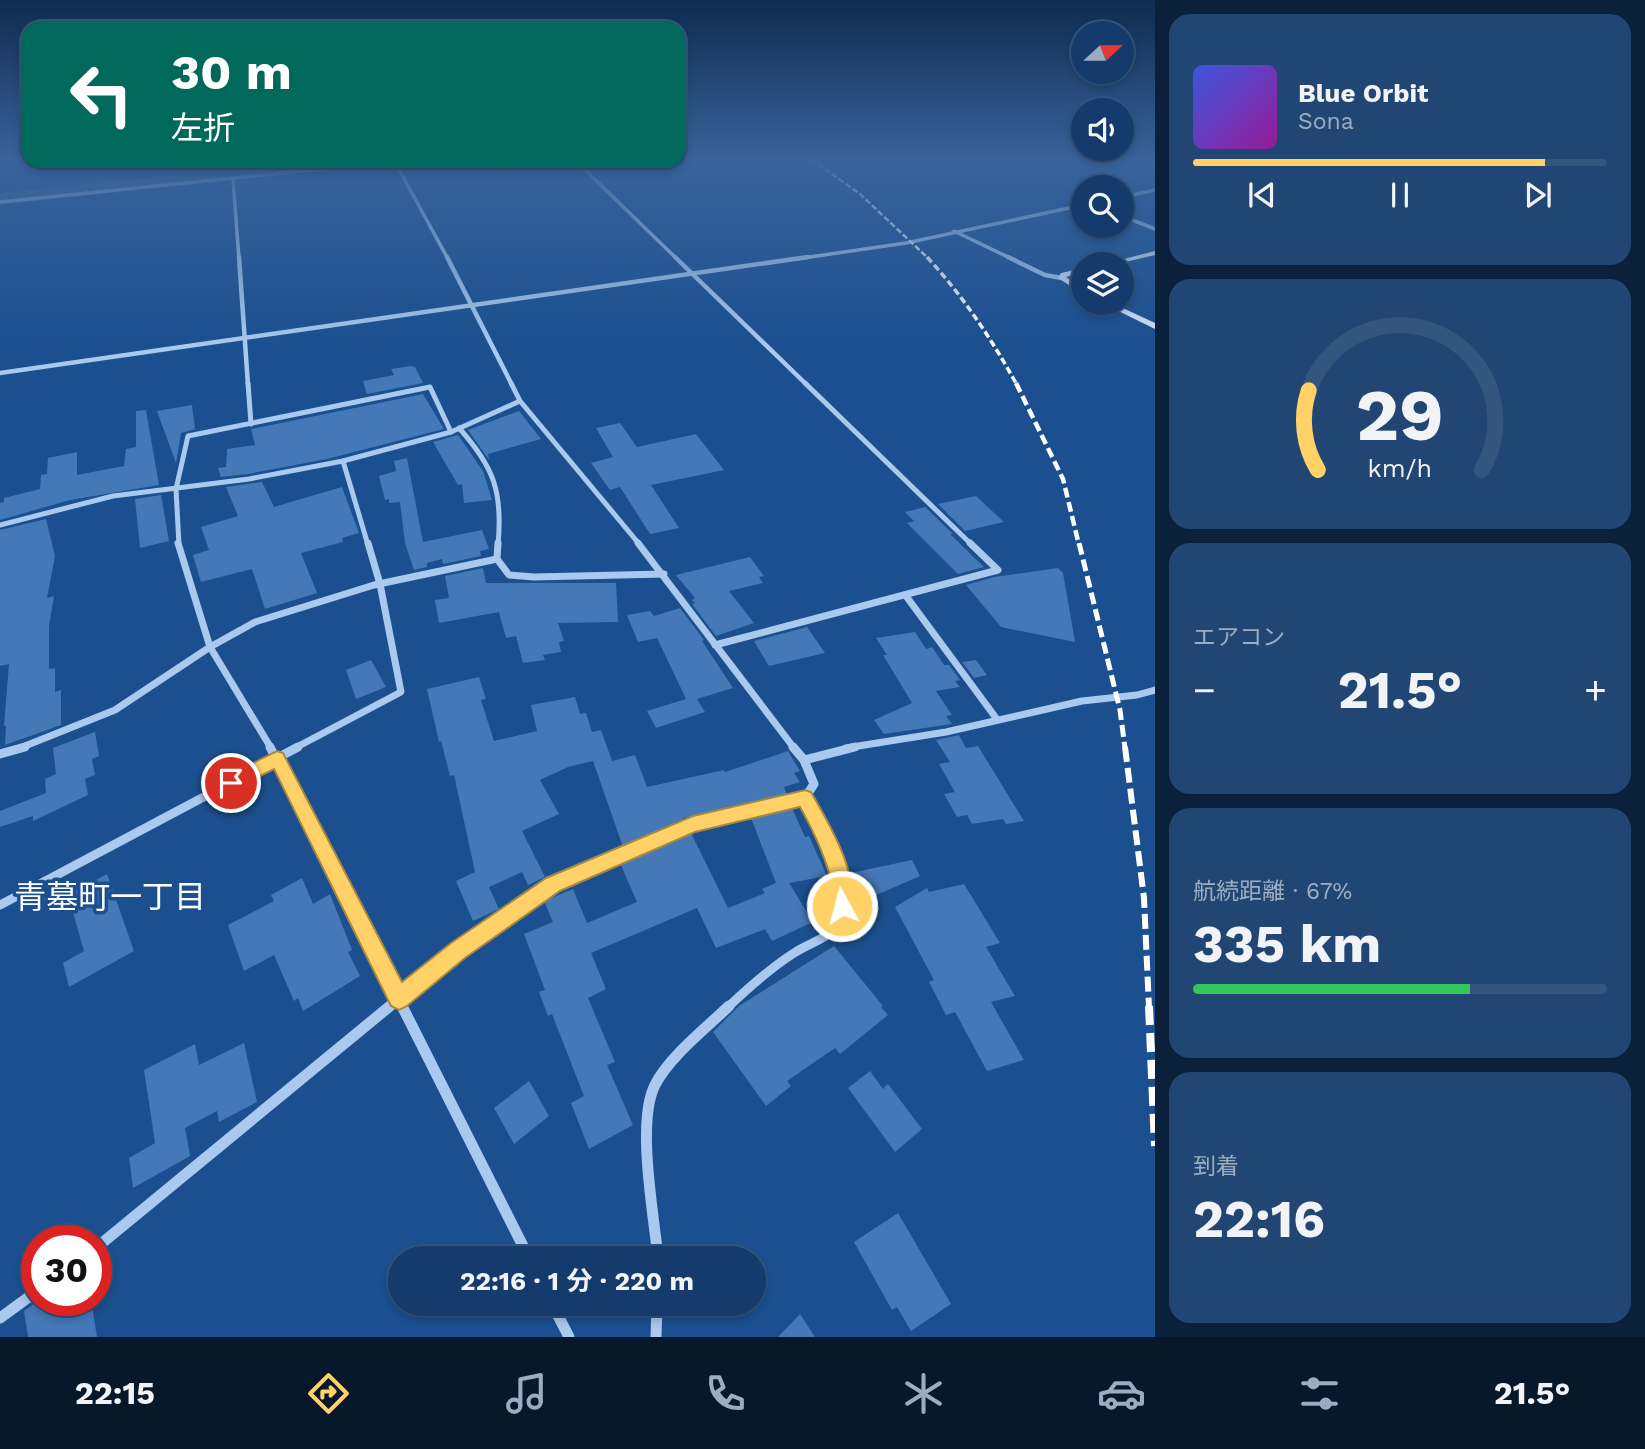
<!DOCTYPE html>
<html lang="ja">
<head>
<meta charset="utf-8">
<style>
	:root { --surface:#143b6b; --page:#214673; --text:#f1f3f6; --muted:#9dadc1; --line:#33557e; --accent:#ffd166 }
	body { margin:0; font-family:"Work Sans","Noto Sans JP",sans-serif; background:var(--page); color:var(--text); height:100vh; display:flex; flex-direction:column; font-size:26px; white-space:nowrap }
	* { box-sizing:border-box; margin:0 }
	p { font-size:23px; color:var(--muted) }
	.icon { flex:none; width:38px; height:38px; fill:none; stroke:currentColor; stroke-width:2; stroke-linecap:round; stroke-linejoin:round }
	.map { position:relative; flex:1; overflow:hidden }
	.details { display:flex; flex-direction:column; gap:14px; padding:14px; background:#0b203b; width:490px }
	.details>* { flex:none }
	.guide { position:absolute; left:21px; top:21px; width:665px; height:147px; border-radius:21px; box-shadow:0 4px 10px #0003,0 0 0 2px var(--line); background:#00695c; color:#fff; overflow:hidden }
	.needle { width:46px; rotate:69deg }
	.tools { position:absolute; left:1071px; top:21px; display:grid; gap:14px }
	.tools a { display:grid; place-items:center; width:63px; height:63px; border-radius:50%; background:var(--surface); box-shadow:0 4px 10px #0003,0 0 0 2px var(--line); font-size:35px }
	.speed { position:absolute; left:21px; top:1225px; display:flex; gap:14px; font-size:35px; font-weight:700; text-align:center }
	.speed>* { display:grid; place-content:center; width:91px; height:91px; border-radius:50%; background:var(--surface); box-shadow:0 4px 10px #0003,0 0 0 2px var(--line); line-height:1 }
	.speed .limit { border:10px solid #d22; background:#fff; color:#111 }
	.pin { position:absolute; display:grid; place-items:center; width:60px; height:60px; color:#fff; margin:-30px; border:4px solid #fff; border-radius:50%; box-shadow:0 2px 7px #0007 }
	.me { position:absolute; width:77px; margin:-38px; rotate:353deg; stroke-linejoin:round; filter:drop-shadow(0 0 5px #0008) }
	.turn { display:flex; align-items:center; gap:24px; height:147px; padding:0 35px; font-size:32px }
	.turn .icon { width:91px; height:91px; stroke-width:2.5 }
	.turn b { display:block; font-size:49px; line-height:60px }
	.big { font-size:52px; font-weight:700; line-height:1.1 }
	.details .card { flex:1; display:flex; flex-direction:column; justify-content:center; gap:10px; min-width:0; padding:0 24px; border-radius:21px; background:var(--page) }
	.details .dial { align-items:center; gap:0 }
	.dial svg { height:182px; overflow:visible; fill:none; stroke:var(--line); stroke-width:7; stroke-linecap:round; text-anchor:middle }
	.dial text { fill:var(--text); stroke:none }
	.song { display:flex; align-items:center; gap:21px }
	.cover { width:84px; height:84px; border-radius:10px; background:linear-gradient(135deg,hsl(230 70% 55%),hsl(300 70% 35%)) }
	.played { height:7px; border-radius:4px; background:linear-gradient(90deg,var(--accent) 85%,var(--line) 85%) }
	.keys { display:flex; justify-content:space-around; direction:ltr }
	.heat { display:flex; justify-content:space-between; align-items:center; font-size:38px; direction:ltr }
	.charge { height:10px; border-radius:5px; background:linear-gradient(90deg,#34c759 67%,var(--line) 0) }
	.trip { position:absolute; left:388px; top:1246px; width:378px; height:70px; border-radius:35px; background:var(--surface); box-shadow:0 4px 10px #0003,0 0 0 2px var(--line); font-weight:700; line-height:70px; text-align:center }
	.dock { display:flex; height:112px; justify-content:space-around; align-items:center; background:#08182b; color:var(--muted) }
	.dock .icon { width:49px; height:49px }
	.dock .current { color:var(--accent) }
	.dock b { font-size:32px; color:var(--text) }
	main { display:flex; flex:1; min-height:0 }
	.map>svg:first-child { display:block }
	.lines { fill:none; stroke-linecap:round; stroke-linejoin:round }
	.river { fill:#3c6290; fill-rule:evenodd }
	.building { fill:#4478b7 }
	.street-far5 { stroke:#a9c9ee; stroke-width:3.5 }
	.street-far4 { stroke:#a9c9ee; stroke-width:4.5 }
	.street-far3 { stroke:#a9c9ee; stroke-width:5 }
	.street-far2 { stroke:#a9c9ee; stroke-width:7 }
	.street-far1 { stroke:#a9c9ee; stroke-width:9 }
	.street { stroke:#a9c9ee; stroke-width:11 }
	.secondary { fill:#d6e6fa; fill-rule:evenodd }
	.rail-far5 { stroke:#fff; stroke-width:2.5; stroke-dasharray:6 2.5; stroke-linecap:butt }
	.rail-far4 { stroke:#fff; stroke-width:3.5; stroke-dasharray:7 3.5; stroke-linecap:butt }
	.rail-far3 { stroke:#fff; stroke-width:4.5; stroke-dasharray:10 4.5; stroke-linecap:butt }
	.rail-far2 { stroke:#fff; stroke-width:5; stroke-dasharray:12 5; stroke-linecap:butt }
	.rail-far1 { stroke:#fff; stroke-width:6; stroke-dasharray:15 6; stroke-linecap:butt }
	.rail { stroke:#fff; stroke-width:8; stroke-dasharray:19 8; stroke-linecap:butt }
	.route { fill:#ffd166; stroke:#a68842; stroke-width:2 }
	.labels { text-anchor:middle; stroke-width:7; stroke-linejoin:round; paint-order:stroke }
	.near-neighbourhood-label { font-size:32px; fill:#fff; stroke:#1b4f8f }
</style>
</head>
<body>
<main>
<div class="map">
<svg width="1155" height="1337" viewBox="0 0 1155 1337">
	<rect width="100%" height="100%" fill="#1b4f8f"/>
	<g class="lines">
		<polygon class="river" points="313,161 370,161 362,166 0,205 0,193"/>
	</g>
	<g class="building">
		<polygon points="411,366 415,367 423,383 367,394 363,381 394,375 391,369"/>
		<polygon points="423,394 444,429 327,459 248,474 221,477 218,468 226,467 227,449 255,445 251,429"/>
		<polygon points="192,405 195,429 181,433 176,463 157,411"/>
		<polygon points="146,410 159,485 70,500 0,520 0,503 4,502 4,498 40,489 41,475 47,474 48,458 77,452 77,475 124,466 126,449 136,447 136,411"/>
		<polygon points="519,411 541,439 488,454 489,460 468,430"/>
		<polygon points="620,423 637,447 696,434 724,470 651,485 679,528 650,534 620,487 610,490 591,463 613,457 596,428"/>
		<polygon points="458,435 483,471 492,500 464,503 462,484 458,485 433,442"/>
		<polygon points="407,458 423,542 482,530 489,549 480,551 481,556 443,564 442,559 427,563 427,567 414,570 405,543 400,502 389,503 389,499 385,500 379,476 396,471 394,461"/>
		<polygon points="262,482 274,507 342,487 359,533 342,538 343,542 301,553 317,593 265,609 252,569 201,582 193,555 209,550 201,527 238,516 226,487"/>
		<polygon points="161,495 169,541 140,548 135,499"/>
		<polygon points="976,496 1004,522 965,531 938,504"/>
		<polygon points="925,507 953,534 950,534 984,567 958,574 907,523 914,521 905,512"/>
		<polygon points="46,519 55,556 47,598 54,596 49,626 49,669 55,668 55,692 61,690 61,725 5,745 6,726 4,726 9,664 0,666 0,530"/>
		<polygon points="750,557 764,576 759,577 763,583 729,591 754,623 716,636 692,604 695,603 692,600 695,598 676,575"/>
		<polygon points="483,568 486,583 616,583 618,622 558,623 564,641 559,642 561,652 543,655 545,660 523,663 516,636 506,638 499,612 439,623 435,600 449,598 445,576"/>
		<polygon points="1058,568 1063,573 1075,642 1001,627 966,585 994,577"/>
		<polygon points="680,608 704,640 702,641 733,688 697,699 705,712 656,728 647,711 686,699 657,638 638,642 627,615 650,611 654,616"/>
		<polygon points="807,627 825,653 769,666 754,641"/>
		<polygon points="915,632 926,649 932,647 944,665 949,665 960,680 955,681 960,687 936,691 952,715 946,716 952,724 884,734 874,720 912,703 883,655 887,655 876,638"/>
		<polygon points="371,660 386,687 356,699 346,670"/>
		<polygon points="976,660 987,675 974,678 962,662"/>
		<polygon points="479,677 486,699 481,700 494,741 537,731 531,705 575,697 580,714 586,713 592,732 601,730 612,761 635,755 647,787 724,770 725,772 788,751 800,771 794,773 800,782 784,787 787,795 683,818 684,820 623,847 593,761 568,767 540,780 559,814 522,831 545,877 528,885 522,872 489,887 499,909 473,921 456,881 475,872 454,775 450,776 441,741 439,742 427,689"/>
		<polygon points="95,732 99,756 92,759 95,775 85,779 88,795 33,821 33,816 0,827 0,811 46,793 45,779 56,774 53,748"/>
		<polygon points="959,735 966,748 978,746 1024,821 1006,824 1003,819 972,824 967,815 957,817 944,794 955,792 939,764 950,762 936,740"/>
		<polygon points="792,808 805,837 809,836 827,876 789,883 813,922 772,941 765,929 716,948 697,908 591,953 606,989 588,998 615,1062 607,1065 633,1125 589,1149 571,1103 584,1096 552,1014 548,1016 539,992 545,990 524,934 553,922 544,901 573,889 587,923 637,902 620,863 691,833 728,908 765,893 762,889 776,883 751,818"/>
		<polygon points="912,860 920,876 858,903 846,874"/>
		<polygon points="107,874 134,951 69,987 63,963 84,951 68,895"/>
		<polygon points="302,878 313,904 330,894 352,950 348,952 360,976 303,1011 298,998 294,1001 274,955 244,971 228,925 274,901 271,895"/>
		<polygon points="964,884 1000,943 986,947 1015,996 991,1002 1024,1060 987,1071 955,1012 946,1015 929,982 934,980 895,907 927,888 929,892"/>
		<polygon points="58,886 64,905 48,913 42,894"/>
		<polygon points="834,946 883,1006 881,1007 888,1015 840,1054 835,1048 787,1081 791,1086 766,1106 713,1032 739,1006"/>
		<polygon points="244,1043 257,1102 219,1122 217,1111 185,1128 190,1156 133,1188 129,1158 155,1143 144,1070 195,1044 199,1065"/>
		<polygon points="870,1071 883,1089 888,1084 922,1129 895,1152 848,1088"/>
		<polygon points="529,1081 549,1116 514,1144 494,1108"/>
		<polygon points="898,1213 951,1304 911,1331 897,1307 892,1310 854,1242"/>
		<polygon points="39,1300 91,1300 97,1337 28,1337 24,1311"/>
		<polygon points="800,1314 815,1337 778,1337"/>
	</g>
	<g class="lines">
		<g class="street-far5">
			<polyline points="576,161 677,259"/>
			<polyline points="395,162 448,259"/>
			<polyline points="233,179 239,259"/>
			<polyline points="1122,197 1155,190"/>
			<polyline points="0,202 400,161"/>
			<polyline points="1122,216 1155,229"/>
			<polyline points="954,231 1012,259"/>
			<polyline points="796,259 906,243 1083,205"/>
		</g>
		<g class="street-far4">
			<polyline points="239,257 248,385"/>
			<polyline points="447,257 512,385"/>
			<polyline points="675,257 807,385"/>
			<polyline points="1008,257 1045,275 1062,278"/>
			<polyline points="0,373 808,257"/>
		</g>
		<g class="street-far3">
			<polyline points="248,383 251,424"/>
			<polyline points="511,383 520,401 640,545"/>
			<polyline points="805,383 972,545"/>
			<path d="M459,428c35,39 44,64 39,117"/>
			<polyline points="343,461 368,545"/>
			<polyline points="0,525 113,496 249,479 343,461 451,432 520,401"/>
			<polyline points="179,545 176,489 188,436 430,387 451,432"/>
		</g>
		<g class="street-far2">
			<polyline points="178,543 210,647 271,748"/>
			<polyline points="498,543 497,559 509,575 534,577 664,574"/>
			<polyline points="638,543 794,748"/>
			<polyline points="906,596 996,718"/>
			<polyline points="715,645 998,570 970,543"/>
			<polyline points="20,748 115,710 210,647 255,622 374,585 497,559"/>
			<polyline points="295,748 401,692 380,584 368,543"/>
			<polyline points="846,748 946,732 1082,701 1137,695 1155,690"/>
		</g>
		<g class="street-far1">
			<polyline points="270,747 403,1008"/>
			<polyline points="0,754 25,747"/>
			<polyline points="804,760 855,747"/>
			<polyline points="0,905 298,747"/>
			<polyline points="388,1008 458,950 553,885 693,824 805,798"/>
			<path d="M727,1008c21,-20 42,-39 67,-55 12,-8 31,-14 41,-24 26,-28 -15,-104 -30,-131l9,-14 -10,-24 -11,-13"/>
		</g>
		<g class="street">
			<polyline points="402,1006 529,1258"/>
			<polyline points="96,1248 390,1006"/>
			<path d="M658,1258c-4,-43 -22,-136 -3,-173 14,-28 51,-57 74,-79"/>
			<polyline points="552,1304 569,1337"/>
			<polyline points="0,1318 37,1291"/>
			<polyline points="656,1337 657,1304"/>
		</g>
		<g class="secondary">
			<polygon points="1155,251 1155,255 1117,264 1104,264"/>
			<polygon points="1083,268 1083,272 1066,277 1083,289 1083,294 1058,278 1061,273"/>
			<polygon points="1102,303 1112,303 1155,323 1155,329"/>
		</g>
		<polyline class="rail-far5" points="811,159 860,194 929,259"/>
		<path class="rail-far4" d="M927,257c36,39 64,81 90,128"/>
		<polyline class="rail-far3" points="1016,383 1063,479 1079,545"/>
		<polyline class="rail-far2" points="1079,543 1120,710 1125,748"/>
		<polyline class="rail-far1" points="1125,747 1144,898 1149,1008"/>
		<polyline class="rail" points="1149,1006 1155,1146"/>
	</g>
	<linearGradient id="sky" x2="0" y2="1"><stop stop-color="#0f2b4f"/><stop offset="0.46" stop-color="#39639b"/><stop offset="1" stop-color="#39639b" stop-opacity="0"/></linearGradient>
	<rect width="1155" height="346" fill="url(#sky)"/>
	<path class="route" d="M277,751l6,2 119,229 49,-39 95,-65 147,-62 112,-26 6,2c17,30 52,87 38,121l-7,3 -7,-3c-4,-10 -1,-18 -3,-28 -6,-28 -18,-53 -32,-78l-105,25 -135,59 -95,67 -58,48 -8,4 -8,-4 -117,-237 -43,22 -6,-3 -3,-5 3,-6z"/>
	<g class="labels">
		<g class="near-neighbourhood-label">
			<text x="110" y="908">青墓町一丁目</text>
		</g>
	</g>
</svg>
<div class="tools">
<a><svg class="needle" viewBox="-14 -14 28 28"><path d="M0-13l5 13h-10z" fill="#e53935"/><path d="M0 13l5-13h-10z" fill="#9dadc1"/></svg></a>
<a><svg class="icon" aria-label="sound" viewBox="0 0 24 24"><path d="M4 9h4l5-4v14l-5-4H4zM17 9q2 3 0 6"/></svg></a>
<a><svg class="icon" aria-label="search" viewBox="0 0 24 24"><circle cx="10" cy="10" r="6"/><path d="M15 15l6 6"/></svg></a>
<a><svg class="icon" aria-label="layers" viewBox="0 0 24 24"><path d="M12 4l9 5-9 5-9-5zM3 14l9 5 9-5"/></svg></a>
</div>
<div class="speed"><div class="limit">30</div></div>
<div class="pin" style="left:231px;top:783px;background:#d93025"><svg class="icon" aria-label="arrive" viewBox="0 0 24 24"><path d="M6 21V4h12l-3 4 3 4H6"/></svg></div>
<svg class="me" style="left:842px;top:906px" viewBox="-20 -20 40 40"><circle r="17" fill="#ffd166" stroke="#fff" stroke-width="3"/><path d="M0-11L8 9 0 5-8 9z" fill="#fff"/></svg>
<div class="trip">22:16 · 1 分 · 220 m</div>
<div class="guide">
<div class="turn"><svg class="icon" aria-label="left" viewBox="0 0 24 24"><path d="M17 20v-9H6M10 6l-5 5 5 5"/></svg><div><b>30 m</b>左折</div></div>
</div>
</div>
<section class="details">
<div class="card">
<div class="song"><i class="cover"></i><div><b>Blue Orbit</b><p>Sona</p></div></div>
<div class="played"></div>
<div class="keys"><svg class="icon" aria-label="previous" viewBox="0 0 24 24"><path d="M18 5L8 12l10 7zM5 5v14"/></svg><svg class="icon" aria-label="pause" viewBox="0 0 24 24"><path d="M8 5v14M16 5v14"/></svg><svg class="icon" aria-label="next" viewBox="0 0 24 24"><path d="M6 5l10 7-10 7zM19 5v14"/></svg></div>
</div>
<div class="card dial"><svg viewBox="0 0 100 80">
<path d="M14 69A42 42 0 1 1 86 69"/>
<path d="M14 69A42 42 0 0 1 10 34" stroke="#ffd166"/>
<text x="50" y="56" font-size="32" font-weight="700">29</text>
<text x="50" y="72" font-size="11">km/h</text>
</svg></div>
<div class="card"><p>エアコン</p>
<div class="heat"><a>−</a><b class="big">21.5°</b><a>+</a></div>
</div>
<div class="card"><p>航続距離 · 67%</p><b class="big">335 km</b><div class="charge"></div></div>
<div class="card"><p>到着</p><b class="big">22:16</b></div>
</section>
</main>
<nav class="dock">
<b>22:15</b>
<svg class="icon current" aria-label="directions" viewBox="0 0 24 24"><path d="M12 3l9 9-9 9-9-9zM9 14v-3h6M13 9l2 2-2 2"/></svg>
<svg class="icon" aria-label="music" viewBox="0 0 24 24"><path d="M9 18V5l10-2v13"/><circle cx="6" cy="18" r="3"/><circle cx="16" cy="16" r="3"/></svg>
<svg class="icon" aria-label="phone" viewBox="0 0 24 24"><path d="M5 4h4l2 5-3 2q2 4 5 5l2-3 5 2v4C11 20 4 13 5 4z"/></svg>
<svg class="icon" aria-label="climate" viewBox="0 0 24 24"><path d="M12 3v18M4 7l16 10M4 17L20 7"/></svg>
<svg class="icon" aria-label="car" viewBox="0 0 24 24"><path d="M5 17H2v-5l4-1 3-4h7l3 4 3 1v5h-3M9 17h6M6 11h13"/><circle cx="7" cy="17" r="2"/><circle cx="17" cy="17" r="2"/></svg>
<svg class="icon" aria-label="filters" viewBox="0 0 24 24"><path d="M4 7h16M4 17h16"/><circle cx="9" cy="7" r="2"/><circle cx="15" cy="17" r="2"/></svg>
<b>21.5°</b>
</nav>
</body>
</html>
